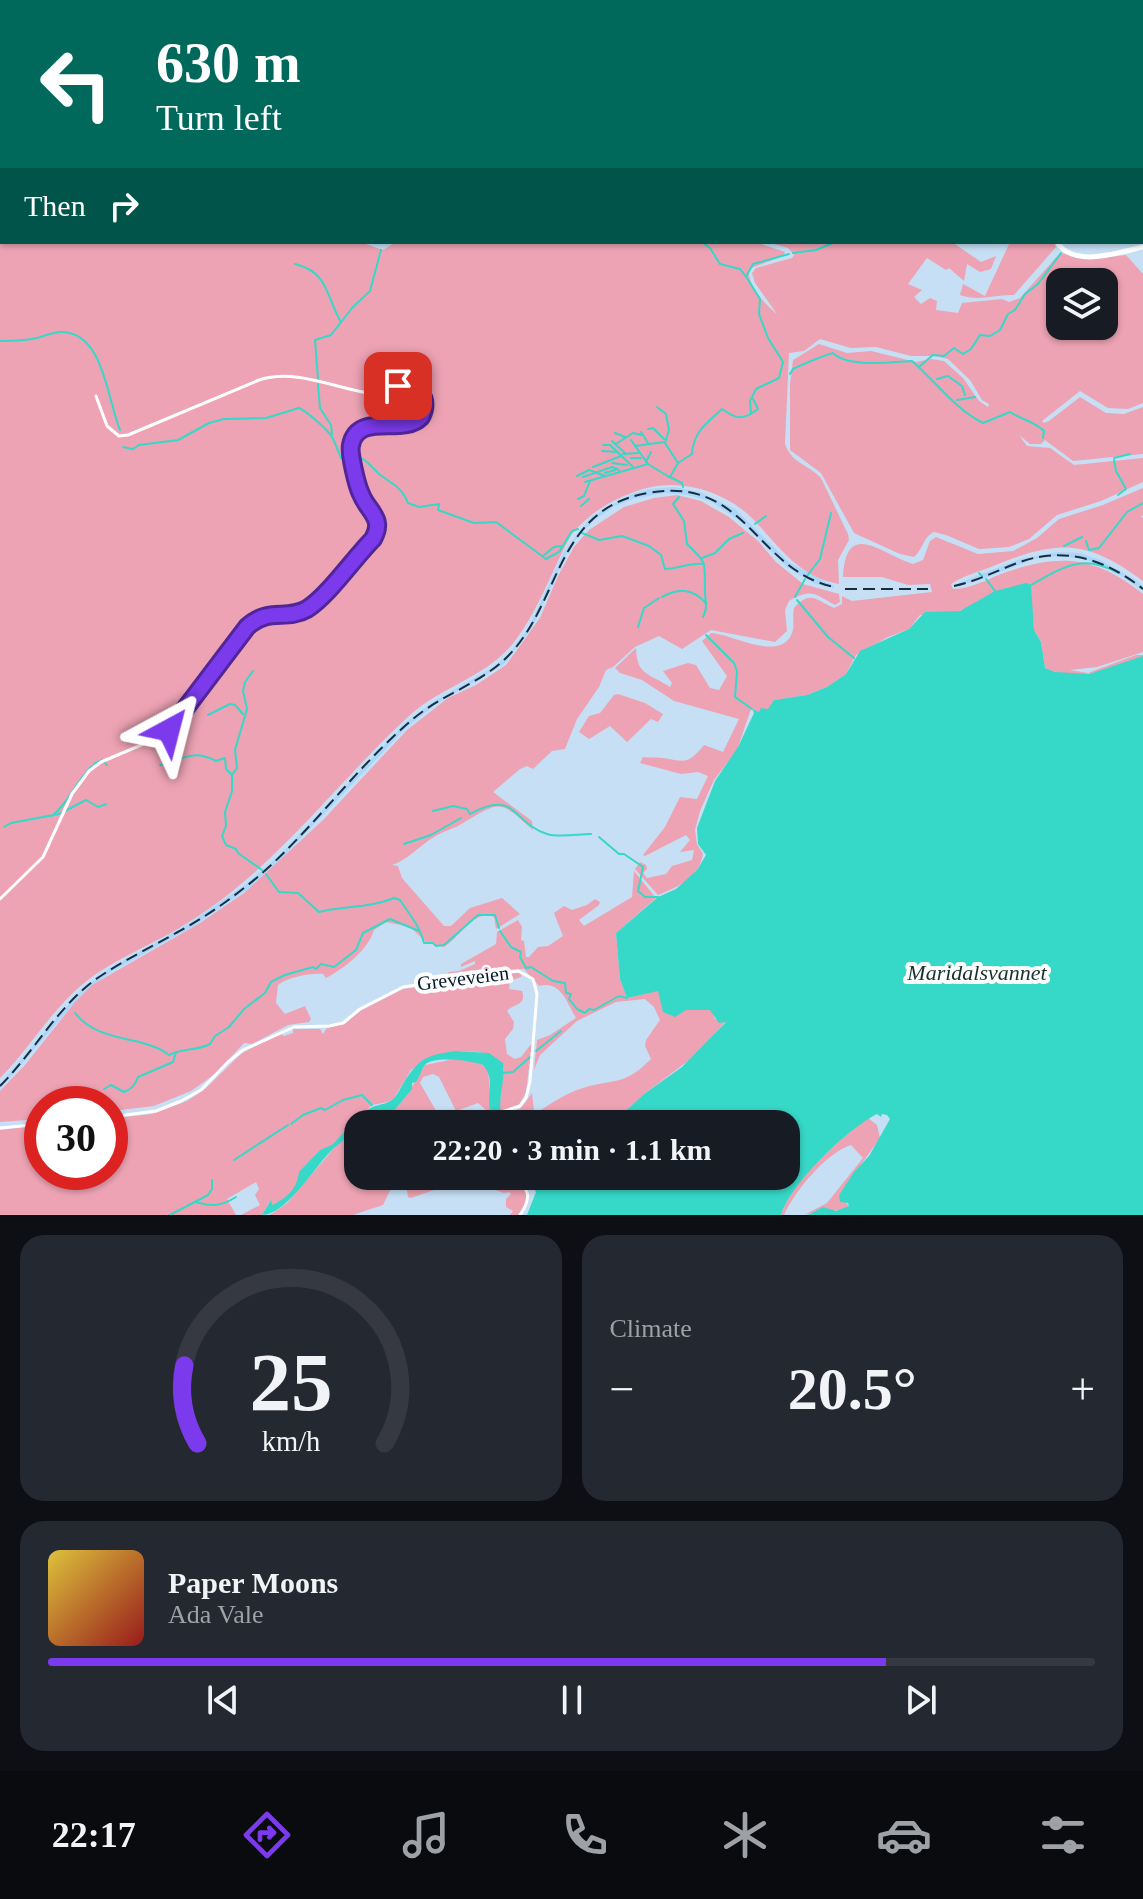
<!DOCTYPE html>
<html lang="en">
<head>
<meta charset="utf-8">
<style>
	:root { --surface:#171b24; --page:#242831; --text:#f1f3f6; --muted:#9ea1a6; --line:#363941; --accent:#7c3aed }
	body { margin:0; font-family:Georgia,serif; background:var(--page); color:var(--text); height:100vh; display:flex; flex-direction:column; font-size:30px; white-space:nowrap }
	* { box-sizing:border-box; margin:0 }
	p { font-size:26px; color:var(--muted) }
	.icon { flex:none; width:44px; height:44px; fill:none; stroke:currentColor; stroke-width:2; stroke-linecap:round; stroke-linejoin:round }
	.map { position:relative; height:1215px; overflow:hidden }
	.details { display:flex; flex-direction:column; gap:20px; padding:20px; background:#0d0f14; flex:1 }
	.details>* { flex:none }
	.hud { position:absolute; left:0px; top:0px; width:1144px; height:244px; box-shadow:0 2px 6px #0004; background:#00695c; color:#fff; overflow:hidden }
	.controls { position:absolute; left:1046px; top:268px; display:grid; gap:16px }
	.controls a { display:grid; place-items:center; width:72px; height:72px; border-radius:16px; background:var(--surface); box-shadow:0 2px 6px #0004; font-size:40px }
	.speed { position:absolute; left:24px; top:1086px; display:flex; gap:16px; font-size:40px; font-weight:700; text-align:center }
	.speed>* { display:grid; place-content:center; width:104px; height:104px; border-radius:50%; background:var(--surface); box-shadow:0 2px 6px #0004; line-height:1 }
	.speed .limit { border:12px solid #d22; background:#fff; color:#111 }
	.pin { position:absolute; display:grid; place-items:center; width:68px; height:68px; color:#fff; margin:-34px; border-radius:16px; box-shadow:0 4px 12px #0006 }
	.me { position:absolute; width:88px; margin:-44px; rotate:38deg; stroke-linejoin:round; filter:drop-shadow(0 0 6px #0008) }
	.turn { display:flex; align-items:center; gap:28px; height:168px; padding:0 24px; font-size:36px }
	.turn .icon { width:104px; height:104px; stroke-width:2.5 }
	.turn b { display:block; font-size:56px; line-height:68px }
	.then { display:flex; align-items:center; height:76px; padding:0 24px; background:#0003; gap:16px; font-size:30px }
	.big { font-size:60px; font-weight:600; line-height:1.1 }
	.details .widget { flex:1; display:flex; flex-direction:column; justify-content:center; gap:12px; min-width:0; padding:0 28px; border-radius:24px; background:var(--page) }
	.details .dial { align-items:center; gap:0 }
	.dial svg { height:208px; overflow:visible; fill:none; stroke:var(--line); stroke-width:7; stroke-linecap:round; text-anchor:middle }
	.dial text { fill:var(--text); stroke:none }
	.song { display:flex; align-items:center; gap:24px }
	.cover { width:96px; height:96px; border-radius:12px; background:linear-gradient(135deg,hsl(50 70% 55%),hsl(0 70% 35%)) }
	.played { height:8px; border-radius:4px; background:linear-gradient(90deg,var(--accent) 80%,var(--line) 80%) }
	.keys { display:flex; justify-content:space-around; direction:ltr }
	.heat { display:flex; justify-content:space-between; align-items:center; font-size:44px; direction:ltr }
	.details .tiles { flex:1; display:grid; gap:20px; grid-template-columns:1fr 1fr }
	.widget:last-child { grid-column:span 2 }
	.trip { position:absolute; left:344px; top:1110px; width:456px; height:80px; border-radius:24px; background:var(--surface); box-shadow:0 2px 6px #0004; font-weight:600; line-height:80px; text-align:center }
	.tabs { display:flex; height:128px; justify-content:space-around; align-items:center; background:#090b0e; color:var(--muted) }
	.tabs .icon { width:56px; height:56px }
	.tabs .selected { color:var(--accent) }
	.tabs b { font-size:36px; color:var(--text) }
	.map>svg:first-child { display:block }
	.built { fill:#acd6f9 }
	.green { fill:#eda3b4; fill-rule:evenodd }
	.water { fill:#36d8c7 }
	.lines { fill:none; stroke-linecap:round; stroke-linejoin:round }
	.stream { stroke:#36d8c7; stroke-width:2 }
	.minor { stroke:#fff; stroke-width:3 }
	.tertiary { stroke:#fff; stroke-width:5 }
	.rail { stroke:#162e41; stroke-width:2; stroke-dasharray:12 6; stroke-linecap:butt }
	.route-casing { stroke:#51269a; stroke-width:20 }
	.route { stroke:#7c3aed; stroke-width:14 }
	.labels { text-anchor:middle; stroke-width:8; stroke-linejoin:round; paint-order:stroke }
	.street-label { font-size:20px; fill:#00182b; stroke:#fcfcfc }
	.water-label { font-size:22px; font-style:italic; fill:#18312e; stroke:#fcfcfc }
</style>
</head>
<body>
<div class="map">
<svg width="1143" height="1215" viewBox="0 0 1143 1215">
	<rect width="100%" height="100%" fill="#c6dff4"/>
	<g class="built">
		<polygon points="674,487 700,492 735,509 790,563 834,586 834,588 816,584 788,568 743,523 710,501 687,495 664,493 633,499 615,506 596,519 579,535 567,553 532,628 504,664 435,705 407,727 283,857 248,889 192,927 111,972 82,994 0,1089 0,1084 80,991 109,969 190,923 245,885 281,854 405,723 433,702 492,668 509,654 529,627 564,552 591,517 632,494 650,489"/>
		<polygon points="1058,552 1080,553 1100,560 1134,579 1143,586 1143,591 1108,567 1084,559 1059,556 1034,559 974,582 954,585 1020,559"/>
	</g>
	<g class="green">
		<path d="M0,0h822l-820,2v240h358l23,8 13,-8h359l30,10 -2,4 -34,13c-2,17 16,35 28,45l-22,-31 -3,-10 4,-5 36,-10 2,-3 -6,-7 -21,-6h185l29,20 15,-6 -5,13 -11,3 -13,-8 -3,17 -15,-13 -3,2 -19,-12 -19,26 14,6 -8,7 7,7 9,-6 7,3 -1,9 22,3 4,-10 40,-4 7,3 11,-4 40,-45 34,6 32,-4 17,19v129l-15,6 -20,-1 -28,-17 -38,30 2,2 5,-2 31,-24 26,16 18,1 19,-7v47l-70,7 -28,-21 -4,4h-11l-11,-9 8,11 23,2 24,17 69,-7v24l-42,19 -44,14 -28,24 -20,8 -30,2 -33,-14 -12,-3c-11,5 -11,18 -20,25l-14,-3 -46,-21 -33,-60 -31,-23v-66l3,-24 26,-16 28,9 24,-2 45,11 15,-3 13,2 19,17 16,23 9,6 1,-3 -7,-4 -12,-20 -22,-21 -13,-3h-24l-35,-9 -25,1 -31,-9 -16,12 -15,2 -4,91c7,20 23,20 36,34l27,56 1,6 -11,20 1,24c-41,-7 -60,-38 -87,-66 -28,-27 -71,-40 -109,-29 -29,9 -53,23 -72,46 -20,37 -34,80 -61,112 -28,31 -70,41 -100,68 -75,69 -134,153 -221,207 -34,22 -74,36 -105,61 -33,27 -54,65 -84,95zM1060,282h44v44h-44z"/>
		<path d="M1010,242h44l2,5 -42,48c-19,-1 -35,7 -54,0l3,-11 22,12z"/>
		<path d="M1143,488v27l-2,2 2,1v63c-58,-43 -87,-41 -152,-14 -13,5 -29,9 -40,17l2,5c17,0 33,-9 48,-15 58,-21 93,-19 142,20v58l-46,15 -27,3 18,3 48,-18h7v2c-32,11 -66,27 -98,11l-4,-26 -7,-12 -4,-42c-28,-8 -46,14 -71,23 -9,3 -27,2 -39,4l-11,14 -21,8 -32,18 -10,19 -19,13 -20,8 -33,5 -6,16 -17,-7 -14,41 -23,30 -14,31 -5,19 2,14 6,10c-4,24 -25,33 -45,41l-23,-26 5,-7 6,3 1,4 -4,4 4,5 19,-4 6,-8 20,-6 2,-10 -14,2 10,-12 -4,-5 -41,21 -2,-1 22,-28 15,-30 17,2 11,-23 -10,-4 -17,2 -41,-11 3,-6c7,1 13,0 20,1 24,4 25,6 41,-13l19,7 16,-33 -65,-18 -32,-21 -22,-7 -5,-5 21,-20c1,28 13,25 34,39l2,-4 -9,-12 25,-8 8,2 14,23 9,2 8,-14 -25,-35 9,-8c21,1 70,30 81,0 3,-7 0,-17 2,-25 17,-19 23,-7 40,0l8,-4v-8l10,5 80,-9 -2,-8 -22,1 -26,-8h-39c3,-59 38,-23 70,-13l10,-4 7,-19 6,-4 42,17 35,-3 24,-13 22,-19 44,-14z"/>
		<path d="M677,495l24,6 28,16 29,24 18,21 27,22 36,10 1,8 -5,3c-21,-11 -23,-17 -46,-4l-4,9 2,21 -12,11 -64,-12 -29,19 -23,-13 -24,11 -22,20 -7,3 -7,17 -22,32 -12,30 -13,2 -19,18 -6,-3 -7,3 -27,23 39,29 1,9c-34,-31 -32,-29 -70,-7 -9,6 -20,8 -29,14 -15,9 -26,23 -42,28l6,1 4,12 42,48h7l19,-18 32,-10 18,16 -24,15 -2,-12c-21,-8 -34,21 -50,30l-17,-4 -17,-16 -24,-5 -12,8c-6,20 -29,38 -48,48l-3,-4c-14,-1 -34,3 -45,11l-2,18 9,11 20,-8 6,13 -2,3 -21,3 -36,19 -8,-1 -29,31 -24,17 -37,15 -34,4 -5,3 -5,-1v-8h-68v15l-42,3v-31l25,-26 50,-63 17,-17 108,-62 44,-30 79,-73 84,-90 41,-32 28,-13 30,-20 34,-47 18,-42 16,-29 15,-17 35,-23 30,-9z"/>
		<polygon points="618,694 645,703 663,714 658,722 651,719 627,742 610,726 589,739 579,732 589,716 600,713 614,695"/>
		<path d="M634,871l22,27 -40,35 4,46 7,19 32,-8 27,20 25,-1 4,10 11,2 -30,34 -52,39 -27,25 -15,5h-97l-6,-9 21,-6 12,-16 2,17 5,1c15,-9 27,-18 44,-23 32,-10 40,-1 68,-29l-6,-13 1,-6 14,-20 -6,-13 -9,-8 -29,3 -39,19 -37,34 -6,15 3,-30 13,-5 26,-17c-9,-15 -15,-38 -37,-32l-15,-17 -28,1 -53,10 6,-8 10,-1 16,-7v-3l-14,6v-3l35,-20 1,-12 21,-12 4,7 -1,13 3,1 2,16h3l9,-10 10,-1 15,-10 -9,-23 10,-7 8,4 15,-5 8,-6 5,3 -1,3 -20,15 5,6 48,-29z"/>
		<path d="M514,973h8l-1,4 -11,4 -1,8 13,2c5,15 -8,12 -15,20l7,11 -1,7 -8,10 2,15 8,5 6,-2 11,-14 -6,49 -7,13 -20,6 5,-43 -24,-16 -24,-1 -22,5 -23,14 -17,28 -6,4 -16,3 -40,41 -12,4 -21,23 2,5 -12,18 -17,9 -2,-4 -8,14h-21l19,-10 -5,-10 4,-6 -3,-7 -29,17 9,16h-236v-85l42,-5v47h68v-53l2,4 5,1 7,-7 28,-3 35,-13 18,-12 37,-36 38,-20 4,3 9,-3v-4h27l3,5 4,-6 19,-5 14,-12 43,-22z"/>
		<path d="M450,1060c14,0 29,-1 38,10l4,43 -7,2 1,-5 -8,-7 -22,8 -17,-34 -6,-3 -10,3 -3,6 22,38h10l1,3h-91l15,-10 7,7 4,-3 19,-23 18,-30z"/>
		<path d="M868,1118l9,7 3,13 -41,57 10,11c-10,7 -32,5 -45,9l23,-12 36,-45 -12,-13c-25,8 -57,47 -67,70h-3c11,-34 58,-76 87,-97z"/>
		<polygon points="358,1127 358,1176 397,1176 383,1205 353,1215 270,1215 287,1203 335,1147"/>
		<polygon points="417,1176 457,1176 451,1184 411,1198 408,1197 407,1190 411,1180"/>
		<path d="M479,1176c25,0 67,3 39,39h-8l3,-4 -7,-4v-8l5,-5 -2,-2 -5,1 -16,-6 3,-3 12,-1 2,-4 -15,-2 -16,5z"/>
	</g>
	<g class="water">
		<path d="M1026,583l5,2 3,45 7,12 4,26 10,4 34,2 54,-18v559h-335l15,-8 13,4 13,-5 -1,-3 -8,-1 -1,-7 15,-23 15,-16 21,-37 -3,-4 -5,-1 -1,3 -4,-3c-30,15 -86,69 -96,101h-254l9,-23 -6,-11 -11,-5h267v-52h-184l15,-5 27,-25 38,-27 44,-45 -7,1 -9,-13h-24l-11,7 -12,-5 -5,-21 -31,7 -7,-19 -4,-46 42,-36 18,-8 21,-19 9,-15 -8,-11 -1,-16 18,-47 23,-34 16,-34 -2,-4 7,3 2,-4 7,1 6,-9 33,-5 20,-8 19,-13 14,-23 49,-22 16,-17 35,-1 35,-20z"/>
		<path d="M456,1051l33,2 14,10c3,21 -9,44 2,61h-15v-7l2,-2c-8,-16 5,-35 -9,-50 -10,-4 -50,-10 -58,0 -3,3 -6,13 -9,17l-4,1v6l-24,29 -8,4 -4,-8 -18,10v3c-8,8 -16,14 -24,21 -18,16 -47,67 -72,67l9,-15 1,5c17,-8 25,-17 27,-33l21,-22 12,-5 18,-19v-5h7c16,-22 26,-12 37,-23 4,-4 7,-11 10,-16 16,-25 24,-27 52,-31z"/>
	</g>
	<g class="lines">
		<g class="stream">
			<polyline points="620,0 621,2"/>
			<polyline points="638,2 640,0"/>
			<polyline points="0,77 2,76"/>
			<polyline points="702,242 710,248 720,264 740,269 747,278 760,299 759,314 768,338 783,362 779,378 756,389 750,401 751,414"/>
			<polyline points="793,253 816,250 835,242"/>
			<path d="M295,264c34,8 31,33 46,58"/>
			<polyline points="747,275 753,264 789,254"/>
			<path d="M0,341c12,0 25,0 37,-3 8,-2 16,-6 24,-6 43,0 46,67 59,98"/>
			<polyline points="920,366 933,355 944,356 954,348 963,354 971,349 980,335 990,336 1000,330 1008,314 1015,310 1025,294 1038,284 1061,253"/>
			<path d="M790,374l3,-5c13,-6 26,-12 40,-16 15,15 58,9 79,8 23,20 44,49 71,62l27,-11c12,8 24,9 34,19l-1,7"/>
			<polyline points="318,379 315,340 331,335 352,308 370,291 381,250"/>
			<polyline points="937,379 948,376 962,386 965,395"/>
			<polyline points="318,384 320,408 331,425 332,434"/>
			<polyline points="957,400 975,397"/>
			<polyline points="657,407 666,414 669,430 665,443 678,463"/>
			<polyline points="648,429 653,428 664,439"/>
			<polyline points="641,432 648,443"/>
			<polyline points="615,433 625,437"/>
			<polyline points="631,440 648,464 669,477"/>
			<polyline points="612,441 626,454"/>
			<polyline points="616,444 633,433 642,435"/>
			<polyline points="603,445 610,445 633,467"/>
			<polyline points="635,446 664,442"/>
			<path d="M123,447l10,2 6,-4 39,-5 31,-17 15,-4 42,-1 33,-10c6,2 25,19 30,25 6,6 8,17 12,25l8,1"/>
			<polyline points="602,451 617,452"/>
			<polyline points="623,454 638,453"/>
			<polyline points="631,458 641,458"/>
			<polyline points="1114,458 1130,454"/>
			<path d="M354,460l9,-1c7,5 11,10 16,15 13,10 22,12 29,29l11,4 20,-3 -1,6 36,13 22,-1 50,37 13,-7 13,-21 6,-2"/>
			<polyline points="1114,460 1116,471 1126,489 1118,495"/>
			<polyline points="646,462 651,452"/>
			<polyline points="612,463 627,465"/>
			<polyline points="593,467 621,456"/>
			<polyline points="605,473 615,470"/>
			<polyline points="577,476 589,470 605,476"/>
			<polyline points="583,477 612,467 619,470"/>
			<polyline points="585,482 648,464"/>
			<path d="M683,487l-1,-4 -12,-6 8,-14 14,-9c1,-22 15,-31 30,-45 14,10 21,12 36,0l-5,-10"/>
			<path d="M679,497l-6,7 11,17 3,23c22,21 17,18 18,47 0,11 3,16 -2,26"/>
			<polyline points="578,499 584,496 590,481"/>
			<polyline points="581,506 589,499"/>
			<polyline points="755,524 766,516"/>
			<path d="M582,533l17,7 23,-4 27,10 12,9 4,14c14,0 24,-7 39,-5"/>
			<polyline points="1086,541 1089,550 1099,548 1127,512 1143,503"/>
			<polyline points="1064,546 1082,537"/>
			<polyline points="543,556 554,547 561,546"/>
			<polyline points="702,558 715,553 729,539 743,533"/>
			<polyline points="979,573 982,576"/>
			<polyline points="807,576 820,559 831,513"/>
			<polyline points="986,579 995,591"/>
			<path d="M1031,585c32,-18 52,-32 87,-12"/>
			<path d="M662,597c17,-9 30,-9 44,6"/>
			<polyline points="795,597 805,579"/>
			<polyline points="797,600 828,637 854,658"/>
			<polyline points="638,627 644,608 659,598"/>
			<polyline points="706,635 734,663 737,671 735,697 752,709"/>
			<polyline points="253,671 245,682 243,691 247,709 235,750 237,768 232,775 232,791 225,812 226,826 222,836 226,845 236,849 238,853 262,870"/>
			<polyline points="208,715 230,704 235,705 243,714"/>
			<polyline points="104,762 107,765"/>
			<polyline points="94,764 102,760"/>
			<path d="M160,765c23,-6 33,-16 56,-4l9,-3 1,11 6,6"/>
			<path d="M433,811l20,-5 14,3 3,5c46,-26 42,9 77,20 12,4 31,0 44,0"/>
			<path d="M52,816c17,-13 24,-35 40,-50"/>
			<polyline points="4,827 11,823 59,814 86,800 98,807 106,804"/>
			<polyline points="599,837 619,854 624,854 643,867 638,891 645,897 658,897"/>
			<polyline points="404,844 431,835 461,818"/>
			<path d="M266,874l13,18 19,1 21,19c24,-6 51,-4 75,-14l6,2c9,14 20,26 24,43h9l3,3 8,-1 34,-30h17l4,13"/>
			<polyline points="500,931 511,947 521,952 520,957 526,968 531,967 553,981 565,983 566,993 571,994 569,999 577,1009 585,1013 589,1009 594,1010 619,996 627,998"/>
			<path d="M75,1013c24,31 69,22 94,42 13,-7 28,-4 41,-11l5,-8 14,-9 15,-18 21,-16 6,-11 14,-7 28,-8 3,2 5,-5 13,3 22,-17 7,-17 27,-14 29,12"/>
			<polyline points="536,1051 561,1031"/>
			<polyline points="502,1073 513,1072 530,1057"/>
			<path d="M104,1089l7,-4 13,7c8,-3 11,-7 14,-15l35,-15 3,-10"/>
			<polyline points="291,1124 303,1115 321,1108 325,1110 343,1100 362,1095 372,1105"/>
			<polyline points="234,1160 288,1125"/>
			<path d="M196,1202c16,5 26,4 40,-5"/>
			<polyline points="170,1215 208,1195 212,1189 212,1180"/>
		</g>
		<g class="minor">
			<polyline points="1102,2 1103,0"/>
			<path d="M0,899l43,-42 29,-63 17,-23 12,-9 52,-22 16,-10 78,-103c22,-20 39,-6 60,-18 21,-13 47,-51 66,-70l5,-11v-9l-17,-24 -11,-47c12,-46 90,3 72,-54 -17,-19 -28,0 -48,0 -38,-5 -77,-26 -115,-14l-131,55 -9,1 -12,-10 -11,-30"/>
			<polyline points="110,1117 156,1111 181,1101 201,1090 228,1062 243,1050 294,1027 329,1026 343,1023 360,1009 403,987 518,971 533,979 537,994 530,1081 526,1098 520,1106 489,1116 481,1124"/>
			<polyline points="0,1128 42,1124"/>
			<path d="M511,1176c18,12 22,20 9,39"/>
		</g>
		<path class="tertiary" d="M1057,242c17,27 62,10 86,5"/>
		<g class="rail">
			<path d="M954,586c24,-5 44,-16 66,-24 45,-16 87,-2 123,27"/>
			<polyline points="845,589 928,589"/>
			<path d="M0,1086c33,-33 55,-75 92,-104 26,-19 56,-33 84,-49 30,-16 58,-36 84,-58 55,-48 97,-109 153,-156 28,-24 64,-34 91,-59 58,-54 49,-151 144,-167 99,-18 107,77 186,94"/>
		</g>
	</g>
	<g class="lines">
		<defs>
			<path id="route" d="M169,730l78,-103c21,-20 39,-6 60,-18 21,-13 47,-51 66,-70 12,-21 -5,-27 -12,-45 -4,-8 -12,-41 -10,-49 7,-34 52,-9 70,-28 7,-13 3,-26 -10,-32l-13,1"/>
		</defs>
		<use href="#route" class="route-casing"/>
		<use href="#route" class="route"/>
	</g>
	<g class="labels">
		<g class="street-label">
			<text transform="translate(463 978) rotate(-7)" y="7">Greveveien</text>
		</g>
		<g class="water-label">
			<text x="977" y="980">Maridalsvannet</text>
		</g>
	</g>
</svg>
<div class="controls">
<a><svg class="icon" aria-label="layers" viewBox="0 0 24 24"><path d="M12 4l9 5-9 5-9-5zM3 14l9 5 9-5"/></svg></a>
</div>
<div class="speed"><div class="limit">30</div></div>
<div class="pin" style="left:398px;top:386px;background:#d93025"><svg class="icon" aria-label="arrive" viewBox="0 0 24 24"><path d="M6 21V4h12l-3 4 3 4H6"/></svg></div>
<svg class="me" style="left:169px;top:730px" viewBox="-20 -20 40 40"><path d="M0-17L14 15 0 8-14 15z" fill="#7c3aed" stroke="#fff" stroke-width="4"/></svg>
<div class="trip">22:20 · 3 min · 1.1 km</div>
<div class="hud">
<div class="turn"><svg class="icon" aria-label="left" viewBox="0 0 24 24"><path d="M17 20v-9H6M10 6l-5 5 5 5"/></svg><div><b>630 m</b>Turn left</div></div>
<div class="then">Then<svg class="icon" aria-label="right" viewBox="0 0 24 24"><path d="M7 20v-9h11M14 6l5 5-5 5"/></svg></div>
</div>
</div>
<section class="details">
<div class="tiles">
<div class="widget dial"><svg viewBox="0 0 100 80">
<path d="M14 69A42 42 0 1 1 86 69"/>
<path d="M14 69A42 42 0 0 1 9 39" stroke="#7c3aed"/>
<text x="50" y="56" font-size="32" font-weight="700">25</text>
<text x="50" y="72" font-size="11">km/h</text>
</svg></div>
<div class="widget"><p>Climate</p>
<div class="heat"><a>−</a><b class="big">20.5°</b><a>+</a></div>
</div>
<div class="widget">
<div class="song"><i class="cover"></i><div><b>Paper Moons</b><p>Ada Vale</p></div></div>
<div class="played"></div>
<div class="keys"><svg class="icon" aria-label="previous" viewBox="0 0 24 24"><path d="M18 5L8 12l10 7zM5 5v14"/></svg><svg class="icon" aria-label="pause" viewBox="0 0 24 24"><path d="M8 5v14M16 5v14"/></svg><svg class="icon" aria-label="next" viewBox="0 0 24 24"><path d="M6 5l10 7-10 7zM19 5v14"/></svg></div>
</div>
</div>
</section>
<nav class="tabs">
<b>22:17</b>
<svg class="icon selected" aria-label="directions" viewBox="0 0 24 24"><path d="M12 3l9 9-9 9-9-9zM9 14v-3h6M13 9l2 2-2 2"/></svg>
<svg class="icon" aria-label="music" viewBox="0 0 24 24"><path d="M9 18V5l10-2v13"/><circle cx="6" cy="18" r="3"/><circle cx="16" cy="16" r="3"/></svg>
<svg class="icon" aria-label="phone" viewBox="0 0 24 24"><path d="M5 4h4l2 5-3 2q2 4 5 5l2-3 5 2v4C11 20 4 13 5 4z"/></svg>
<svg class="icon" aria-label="climate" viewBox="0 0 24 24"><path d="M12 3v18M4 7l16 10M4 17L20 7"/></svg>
<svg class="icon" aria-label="car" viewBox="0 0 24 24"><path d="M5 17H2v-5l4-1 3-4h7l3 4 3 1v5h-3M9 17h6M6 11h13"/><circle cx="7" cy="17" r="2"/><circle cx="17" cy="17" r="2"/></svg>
<svg class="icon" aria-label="filters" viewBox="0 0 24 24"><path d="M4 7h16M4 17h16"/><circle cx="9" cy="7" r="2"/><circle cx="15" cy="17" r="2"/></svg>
</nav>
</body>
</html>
